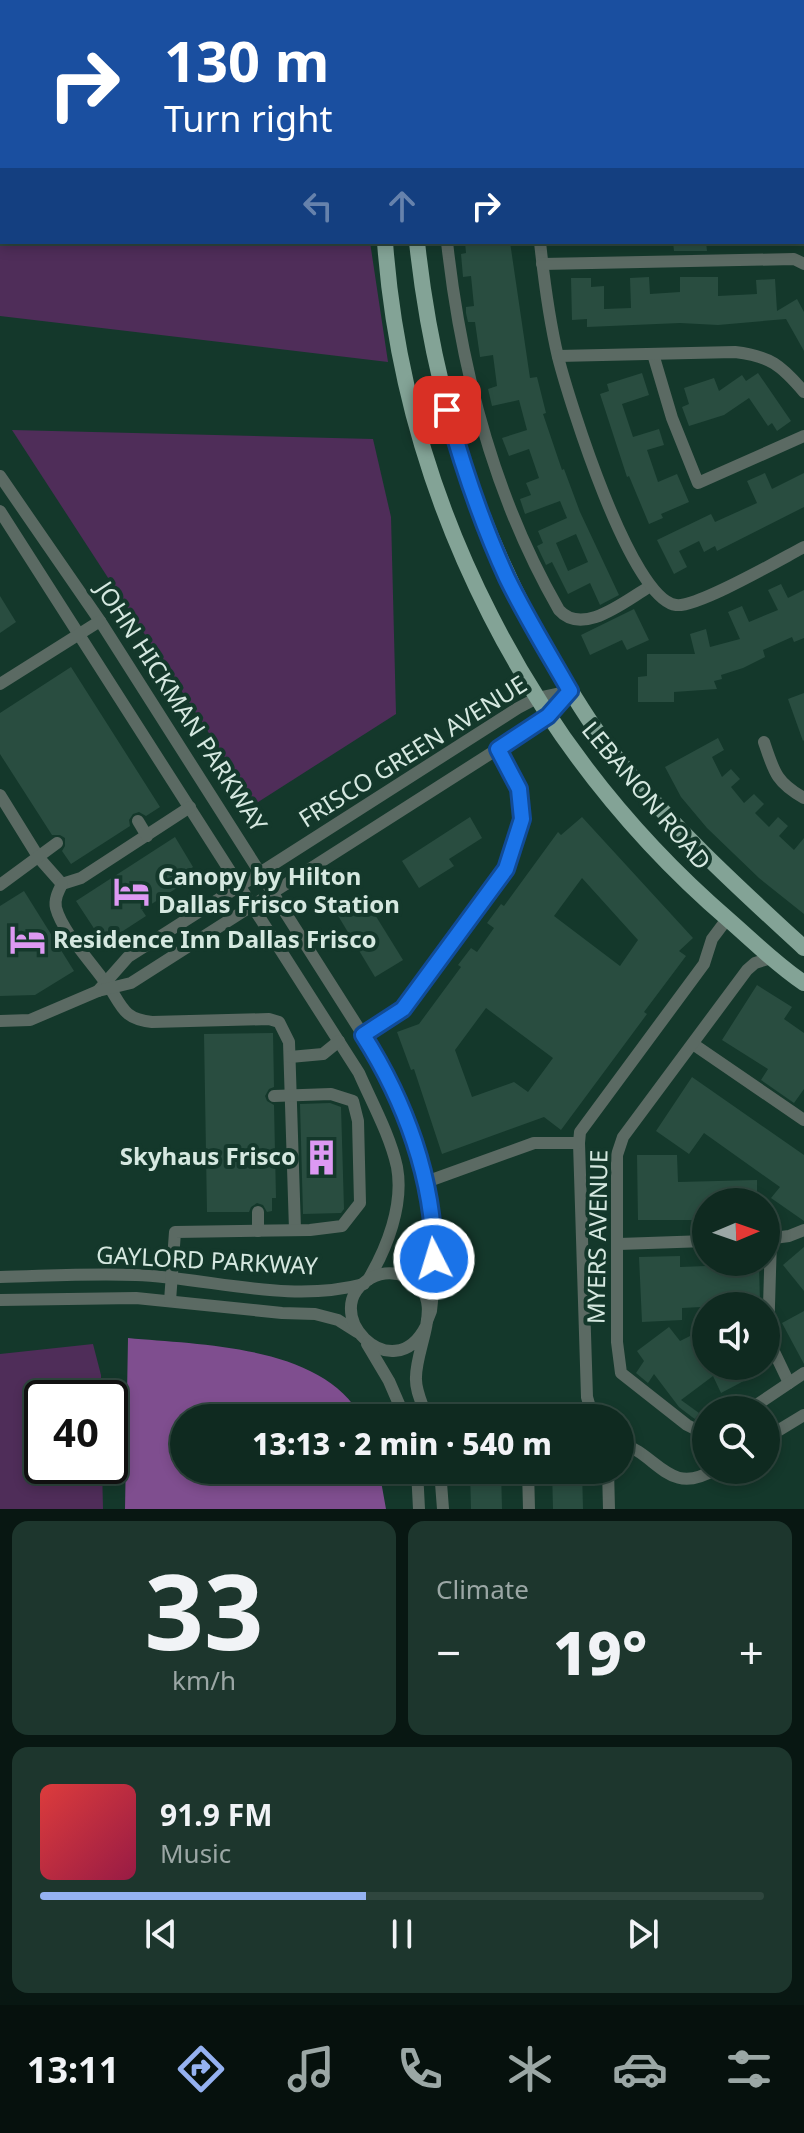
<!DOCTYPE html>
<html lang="en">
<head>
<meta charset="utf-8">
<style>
	:root { --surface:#0f2a20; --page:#1d362d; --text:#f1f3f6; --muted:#9ba7a5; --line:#2f463e; --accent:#95b2f1 }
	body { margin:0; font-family:"Noto Sans",sans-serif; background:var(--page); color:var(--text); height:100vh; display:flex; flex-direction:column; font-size:30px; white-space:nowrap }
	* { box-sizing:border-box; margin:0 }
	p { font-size:26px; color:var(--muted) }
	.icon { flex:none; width:44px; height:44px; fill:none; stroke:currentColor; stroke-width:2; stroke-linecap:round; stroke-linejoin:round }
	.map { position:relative; height:1509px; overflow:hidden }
	.details { display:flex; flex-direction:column; gap:12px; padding:12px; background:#081712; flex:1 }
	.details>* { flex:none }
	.hud { position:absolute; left:0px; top:0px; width:804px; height:244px; box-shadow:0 4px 12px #0003,0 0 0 2px var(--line); background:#1a4fa0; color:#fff; overflow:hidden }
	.needle { width:52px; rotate:88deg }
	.tools { position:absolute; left:692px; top:1188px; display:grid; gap:16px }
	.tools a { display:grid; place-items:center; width:88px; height:88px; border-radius:50%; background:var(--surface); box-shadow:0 4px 12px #0003,0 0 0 2px var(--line); font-size:40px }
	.speed { position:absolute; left:24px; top:1380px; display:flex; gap:16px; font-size:40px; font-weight:700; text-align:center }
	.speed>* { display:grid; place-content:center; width:104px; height:104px; border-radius:50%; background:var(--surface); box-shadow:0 4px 12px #0003,0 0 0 2px var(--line); line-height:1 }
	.speed .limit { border:4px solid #111; border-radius:12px; background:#fff; color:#111 }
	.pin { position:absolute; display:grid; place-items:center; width:68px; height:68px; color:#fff; margin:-34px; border-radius:16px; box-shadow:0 4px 12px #0006 }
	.me { position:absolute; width:88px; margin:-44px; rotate:355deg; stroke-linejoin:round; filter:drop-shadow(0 0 6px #0008) }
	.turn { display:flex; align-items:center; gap:28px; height:168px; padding:0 32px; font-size:36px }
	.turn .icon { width:104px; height:104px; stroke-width:2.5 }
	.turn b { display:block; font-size:56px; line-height:68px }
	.lanes { display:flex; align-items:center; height:76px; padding:0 32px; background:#0003; justify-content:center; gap:40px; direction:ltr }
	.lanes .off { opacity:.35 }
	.big { font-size:60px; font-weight:800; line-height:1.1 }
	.details .tile { flex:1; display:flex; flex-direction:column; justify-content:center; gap:12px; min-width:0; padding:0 28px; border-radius:16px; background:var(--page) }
	.details .dial { align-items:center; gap:0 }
	.dial b { font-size:104px; line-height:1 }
	.song { display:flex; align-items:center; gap:24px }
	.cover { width:96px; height:96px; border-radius:12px; background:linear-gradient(135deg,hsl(0 70% 55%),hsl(340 70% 35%)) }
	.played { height:8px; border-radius:4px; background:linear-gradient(90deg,var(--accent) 45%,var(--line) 45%) }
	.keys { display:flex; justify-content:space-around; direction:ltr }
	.heat { display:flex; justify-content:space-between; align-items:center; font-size:44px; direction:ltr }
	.details .tiles { flex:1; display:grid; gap:12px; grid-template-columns:1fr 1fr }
	.tile:last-child { grid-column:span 2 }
	.trip { position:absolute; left:170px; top:1404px; width:464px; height:80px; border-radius:40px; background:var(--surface); box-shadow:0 4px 12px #0003,0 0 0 2px var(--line); font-weight:800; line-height:80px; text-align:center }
	.tab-bar { display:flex; height:128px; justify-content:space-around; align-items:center; background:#06110d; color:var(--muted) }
	.tab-bar .icon { width:56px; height:56px }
	.tab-bar .active { color:var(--accent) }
	.tab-bar b { font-size:36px; color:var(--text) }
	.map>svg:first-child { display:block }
	.green { fill:#4f2d59 }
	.forest { fill:#7f4e8f }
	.building { fill:#294d40; fill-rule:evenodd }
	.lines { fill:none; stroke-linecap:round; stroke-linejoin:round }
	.minor { stroke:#5b6a63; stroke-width:12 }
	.major { stroke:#83a396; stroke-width:16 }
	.route-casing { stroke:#114b97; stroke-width:20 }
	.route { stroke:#1a73e8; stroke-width:14 }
	.labels { text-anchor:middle; stroke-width:8; stroke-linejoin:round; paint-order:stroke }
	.street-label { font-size:24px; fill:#d5e8e0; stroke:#14382b }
	.poi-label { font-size:24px; font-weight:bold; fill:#d5e8e0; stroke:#14382b; text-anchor:start }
</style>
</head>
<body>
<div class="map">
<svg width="804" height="1509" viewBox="0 0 804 1509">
	<rect width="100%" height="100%" fill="#14382b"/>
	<g class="green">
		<polygon points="0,0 362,0 362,2 2,2 2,242 370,242 388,362 0,316"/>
		<polygon points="12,430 373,439 391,517 396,714 255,804"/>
		<polygon points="93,1344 101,1375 101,1398 42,1398 42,1466 102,1466 103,1509 0,1509 0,1354"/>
	</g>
	<path class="forest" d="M128,1338c73,7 195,7 234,80h-178v52h195l7,39h-261z"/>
	<g class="building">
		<path d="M465,242h45l20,136 7,-1 9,36 -3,1 19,56 2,-1 16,43 39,83 -19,10 -10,-22 -22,11 -16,-32 -6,3 -9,-19 6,-3 -5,-12 29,-13 -7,-17 -35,13 -5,-15 11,-4 -5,-12 13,-5 -10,-29 -20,7 -7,-18 25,-8 -8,-30 -27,6 -4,-17 9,-3 -4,-31 -13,2 -5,-35h-7l-2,-9v-6l8,-1 -3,-30 -8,1 -2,-23 5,-1zM576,534l12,28 -20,9 -12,-28z"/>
		<polygon points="673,242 706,242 707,251 674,251"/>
		<polygon points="649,277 650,294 680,292 680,277 718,277 718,296 757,294 756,280 775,279 777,311 797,299 804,312 804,351 786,319 718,325 680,323 587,327 587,319 572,320 571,278 591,278 591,287 604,286 604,309 631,308 630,278"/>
		<polygon points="642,373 649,395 622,404 633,437 659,429 664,445 647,450 658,482 677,474 689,502 661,514 663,518 649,524 629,476 627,477 600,394 609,391 607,384"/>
		<polygon points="758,373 791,421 777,431 772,423 768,426 749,398 724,415 689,426 682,407 689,404 684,388 714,378 719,391 742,375 746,381"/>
		<polygon points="765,473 772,489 804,473 804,507 717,551 715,546 704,552 699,541 679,551 687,567 674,574 657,540 711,514 715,522 757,503 747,481"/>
		<polygon points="781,584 788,598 804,590 804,638 794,642 792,637 763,650 765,657 743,668 721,675 722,679 714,681 717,689 674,692 674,702 638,702 638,677 647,676 647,654 695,654 690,634 706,629 710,647 740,639 728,612 742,606 749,622 778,610 768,590"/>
		<polygon points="0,596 16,622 0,633"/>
		<polygon points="634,609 649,640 627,650 622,640 590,655 581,635"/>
		<polygon points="71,667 160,807 146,816 139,812 133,814 129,820 130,826 71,864 62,851 65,846 65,838 60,835 52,835 0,754 0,713"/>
		<polygon points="804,693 804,740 803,741 788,699"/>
		<polygon points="718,738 724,750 712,757 722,777 731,769 740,779 731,787 744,803 754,794 764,804 755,813 769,827 778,817 788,826 779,836 794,850 804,838 804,914 759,878 707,828 681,797 665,767"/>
		<polygon points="470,817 482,838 449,859 454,866 419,888 402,861"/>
		<path d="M582,817l111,121 -14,13 7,5 -42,56 3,2 -86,116 -17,-13 -102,37 -28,-85 -3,1 -14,-38 22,-8 42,-57 -3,-2 13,-17 6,4 17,-24 -7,-5 14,-19 3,2 54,-74 3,3zM582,878l56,62 -18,26 -66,-50zM486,1008l67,50 -25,34 -14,-10 -42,15 -17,-47z"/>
		<polygon points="175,837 193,867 183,874 188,881 142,910 146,916 109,940 101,927 95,930 76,901"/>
		<polygon points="24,891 74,971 35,995 0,996 0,906"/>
		<polygon points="364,897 403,960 375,977 337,914"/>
		<polygon points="757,985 792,1007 784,1019 804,1033 804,1089 794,1103 761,1080 768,1069 722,1040"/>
		<polygon points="273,1033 274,1087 269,1089 265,1096 267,1101 274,1105 276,1198 272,1198 272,1211 267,1212 263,1205 257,1203 251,1207 249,1212 207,1212 204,1034"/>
		<polygon points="692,1077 804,1155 804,1221 771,1198 780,1187 704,1133 689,1154 656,1131"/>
		<polygon points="330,1103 341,1107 344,1209 341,1213 303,1214 300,1104"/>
		<polygon points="637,1155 677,1155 678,1182 757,1180 757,1202 706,1202 706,1220 638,1220"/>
		<polygon points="804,1247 804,1291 783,1265"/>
		<polygon points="680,1256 680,1267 759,1264 760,1304 682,1308 682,1320 642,1322 639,1257"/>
		<polygon points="804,1311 804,1364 782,1323"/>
		<polygon points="669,1327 680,1341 706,1328 706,1366 753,1366 757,1374 721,1393 713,1376 681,1400 699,1413 695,1419 692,1417 679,1407 654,1374 648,1383 636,1373 644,1361 637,1351"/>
		<polygon points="483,1470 501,1470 502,1509 471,1509 470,1471"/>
		<polygon points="552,1470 582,1470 583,1509 553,1509"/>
	</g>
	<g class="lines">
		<g class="minor">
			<polyline points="438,0 438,2"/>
			<polyline points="531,0 531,2"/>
			<polyline points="626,2 627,0"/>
			<polyline points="802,166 804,166"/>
			<path d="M447,242c14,127 48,257 112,368 24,27 67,-10 90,-23"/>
			<path d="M540,242c4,38 9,77 18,115 11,43 73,243 118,248 21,3 105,-46 128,-58"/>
			<polyline points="542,264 794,259 804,264"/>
			<polyline points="653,354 672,418 698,483 804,436"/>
			<path d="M558,356l177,-4c35,4 46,13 69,40"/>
			<polyline points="0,476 100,621 377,1057 413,1137 426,1182 434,1282 431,1311 427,1321"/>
			<path d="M0,511l359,562c13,30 31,62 38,94 7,38 -10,81 -29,113"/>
			<polyline points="0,684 100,621"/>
			<path d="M764,742c10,30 12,40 40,56"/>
			<polyline points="0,795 39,858 62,884 81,878 190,807"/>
			<polyline points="138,821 147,836"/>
			<path d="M62,884c-4,8 -8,16 -6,24 6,23 35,54 49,74"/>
			<polyline points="0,885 57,843"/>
			<path d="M110,988c13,21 15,31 42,34l117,-3 10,3 10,20 6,188"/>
			<polyline points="98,991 128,957 518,708 537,698 570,691"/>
			<polyline points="0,1021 30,1020 98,991 131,983 529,729 548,716 570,691"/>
			<polyline points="363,1035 403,1009 506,869 522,819 519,789 498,749"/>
			<polyline points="693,1044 804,1120"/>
			<polyline points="290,1057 323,1054 339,1041"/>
			<polyline points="579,1143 587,1397 593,1418"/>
			<polyline points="426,1182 534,1143 579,1143 580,1132 704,964 712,939 727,919"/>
			<polyline points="258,1212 258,1231"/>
			<polyline points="766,1239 789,1236 804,1230"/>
			<polyline points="771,1239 768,1339 789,1383"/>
			<polyline points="619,1244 706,1241"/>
			<path d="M0,1277c45,-1 91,-4 136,-2 76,3 152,29 228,9"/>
			<polyline points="0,1300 136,1298 282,1313 315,1314 338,1320 357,1332"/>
			<polyline points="170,1301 175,1232 310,1230 342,1226 360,1203 358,1121 353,1101 331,1094 274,1096"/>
			<path d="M426,1326c-33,66 -112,-16 -55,-48 11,-6 24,-6 36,-1 41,20 9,68 9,100 -1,14 7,28 11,41"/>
			<polyline points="367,1344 389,1381 405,1418"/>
			<polyline points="749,1410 804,1373"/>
			<polyline points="706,1429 697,1430 687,1425 621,1373 617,1342 617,1155 623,1137 747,970 755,963 771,958"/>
			<polyline points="766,1438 804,1415"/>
			<path d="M620,1443c38,11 48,54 94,27"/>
			<polyline points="417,1470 419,1509"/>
			<polyline points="440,1470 443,1509"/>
			<polyline points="528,1470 529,1509"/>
			<polyline points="608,1470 609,1509"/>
		</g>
		<g class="major">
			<polyline points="375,0 375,2"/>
			<polyline points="409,0 409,2"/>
			<path d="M385,242c19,260 147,509 345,679 24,21 47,44 74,62"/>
			<path d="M417,242c16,151 61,293 139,424 19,33 40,67 64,96 55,68 120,127 184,186"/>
		</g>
	</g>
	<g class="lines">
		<defs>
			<path id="route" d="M434,1259c0,-80 -29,-158 -71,-224l40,-26 103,-140 16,-50 -3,-30 -21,-40 50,-33 22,-25c-21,-37 -44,-74 -63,-113 -25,-54 -44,-111 -60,-168"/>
		</defs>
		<use href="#route" class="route-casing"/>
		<use href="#route" class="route"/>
	</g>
	<defs>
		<symbol id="hotel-bare" viewBox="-9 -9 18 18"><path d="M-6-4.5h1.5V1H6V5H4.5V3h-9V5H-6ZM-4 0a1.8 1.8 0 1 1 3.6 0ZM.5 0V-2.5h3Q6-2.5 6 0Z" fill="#dd99f3" stroke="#14382b" stroke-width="2.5" paint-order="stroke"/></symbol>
		<symbol id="building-bare" viewBox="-9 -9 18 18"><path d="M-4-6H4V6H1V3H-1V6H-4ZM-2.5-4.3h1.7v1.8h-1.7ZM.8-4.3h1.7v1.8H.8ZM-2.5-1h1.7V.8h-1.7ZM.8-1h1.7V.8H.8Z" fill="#dd99f3" stroke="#14382b" stroke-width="2.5" paint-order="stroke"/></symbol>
	</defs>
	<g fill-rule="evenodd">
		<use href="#hotel-bare" x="106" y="866" width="51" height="51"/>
		<use href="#hotel-bare" x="2" y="914" width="51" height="51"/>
		<use href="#building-bare" x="296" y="1132" width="51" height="51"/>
	</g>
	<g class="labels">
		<g class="street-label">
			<text transform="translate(181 707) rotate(57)" y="8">JOHN HICKMAN PARKWAY</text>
			<text transform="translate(413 752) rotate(-32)" y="8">FRISCO GREEN AVENUE</text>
			<text transform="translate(646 796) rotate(50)" y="8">LEBANON ROAD</text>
			<text transform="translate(598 1237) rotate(-89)" y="8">MYERS AVENUE</text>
			<text transform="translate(207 1261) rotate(3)" y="8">GAYLORD PARKWAY</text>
		</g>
		<g class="poi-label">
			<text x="158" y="885">Canopy by Hilton<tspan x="158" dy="28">Dallas Frisco Station</tspan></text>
			<text x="53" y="948">Residence Inn Dallas Frisco</text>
			<text x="296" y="1165" text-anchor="end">Skyhaus Frisco</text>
		</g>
	</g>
</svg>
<div class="tools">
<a><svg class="needle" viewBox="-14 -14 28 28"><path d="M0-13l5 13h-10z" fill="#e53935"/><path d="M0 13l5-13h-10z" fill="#9ba7a5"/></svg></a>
<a><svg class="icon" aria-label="sound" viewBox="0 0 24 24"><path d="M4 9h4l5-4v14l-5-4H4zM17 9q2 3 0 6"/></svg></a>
<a><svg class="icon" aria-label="search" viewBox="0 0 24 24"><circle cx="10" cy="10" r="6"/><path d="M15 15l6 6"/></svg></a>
</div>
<div class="speed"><div class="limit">40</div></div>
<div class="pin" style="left:447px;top:410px;background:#d93025"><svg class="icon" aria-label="arrive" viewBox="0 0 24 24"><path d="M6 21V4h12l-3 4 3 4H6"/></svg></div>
<svg class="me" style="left:434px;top:1259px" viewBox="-20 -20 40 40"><circle r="17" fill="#1a73e8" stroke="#fff" stroke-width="3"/><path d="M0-11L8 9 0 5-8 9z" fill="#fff"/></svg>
<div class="trip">13:13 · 2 min · 540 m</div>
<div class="hud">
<div class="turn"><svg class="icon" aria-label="right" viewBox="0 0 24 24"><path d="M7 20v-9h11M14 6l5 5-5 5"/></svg><div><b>130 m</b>Turn right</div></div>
<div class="lanes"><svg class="icon off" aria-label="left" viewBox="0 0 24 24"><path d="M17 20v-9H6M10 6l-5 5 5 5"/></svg><svg class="icon off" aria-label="ahead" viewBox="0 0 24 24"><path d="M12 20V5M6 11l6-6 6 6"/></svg><svg class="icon" aria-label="right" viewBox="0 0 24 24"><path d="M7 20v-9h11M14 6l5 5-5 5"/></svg></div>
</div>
</div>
<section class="details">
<div class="tiles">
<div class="tile dial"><b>33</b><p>km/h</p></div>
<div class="tile"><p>Climate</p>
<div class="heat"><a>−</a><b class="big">19°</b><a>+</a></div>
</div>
<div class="tile">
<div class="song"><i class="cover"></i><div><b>91.9 FM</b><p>Music</p></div></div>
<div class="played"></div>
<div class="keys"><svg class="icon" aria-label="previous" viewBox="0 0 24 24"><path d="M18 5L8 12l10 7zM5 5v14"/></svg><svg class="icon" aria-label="pause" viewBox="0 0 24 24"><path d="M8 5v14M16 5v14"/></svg><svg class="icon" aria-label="next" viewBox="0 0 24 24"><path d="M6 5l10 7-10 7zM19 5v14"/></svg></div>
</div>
</div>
</section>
<nav class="tab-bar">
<b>13:11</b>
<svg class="icon active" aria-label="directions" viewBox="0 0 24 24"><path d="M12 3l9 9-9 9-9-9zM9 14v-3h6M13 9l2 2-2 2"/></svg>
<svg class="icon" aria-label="music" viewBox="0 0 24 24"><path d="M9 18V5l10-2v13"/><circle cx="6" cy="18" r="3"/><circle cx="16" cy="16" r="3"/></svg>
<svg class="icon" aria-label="phone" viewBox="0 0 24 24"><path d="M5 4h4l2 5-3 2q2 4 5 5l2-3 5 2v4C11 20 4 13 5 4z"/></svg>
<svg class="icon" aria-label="climate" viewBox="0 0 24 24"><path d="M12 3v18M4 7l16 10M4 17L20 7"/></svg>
<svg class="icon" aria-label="car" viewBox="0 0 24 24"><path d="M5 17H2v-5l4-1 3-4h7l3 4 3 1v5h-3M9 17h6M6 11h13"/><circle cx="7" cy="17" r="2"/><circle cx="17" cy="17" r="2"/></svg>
<svg class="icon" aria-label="filters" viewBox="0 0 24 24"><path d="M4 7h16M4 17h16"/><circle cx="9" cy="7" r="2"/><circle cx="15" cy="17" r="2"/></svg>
</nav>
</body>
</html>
